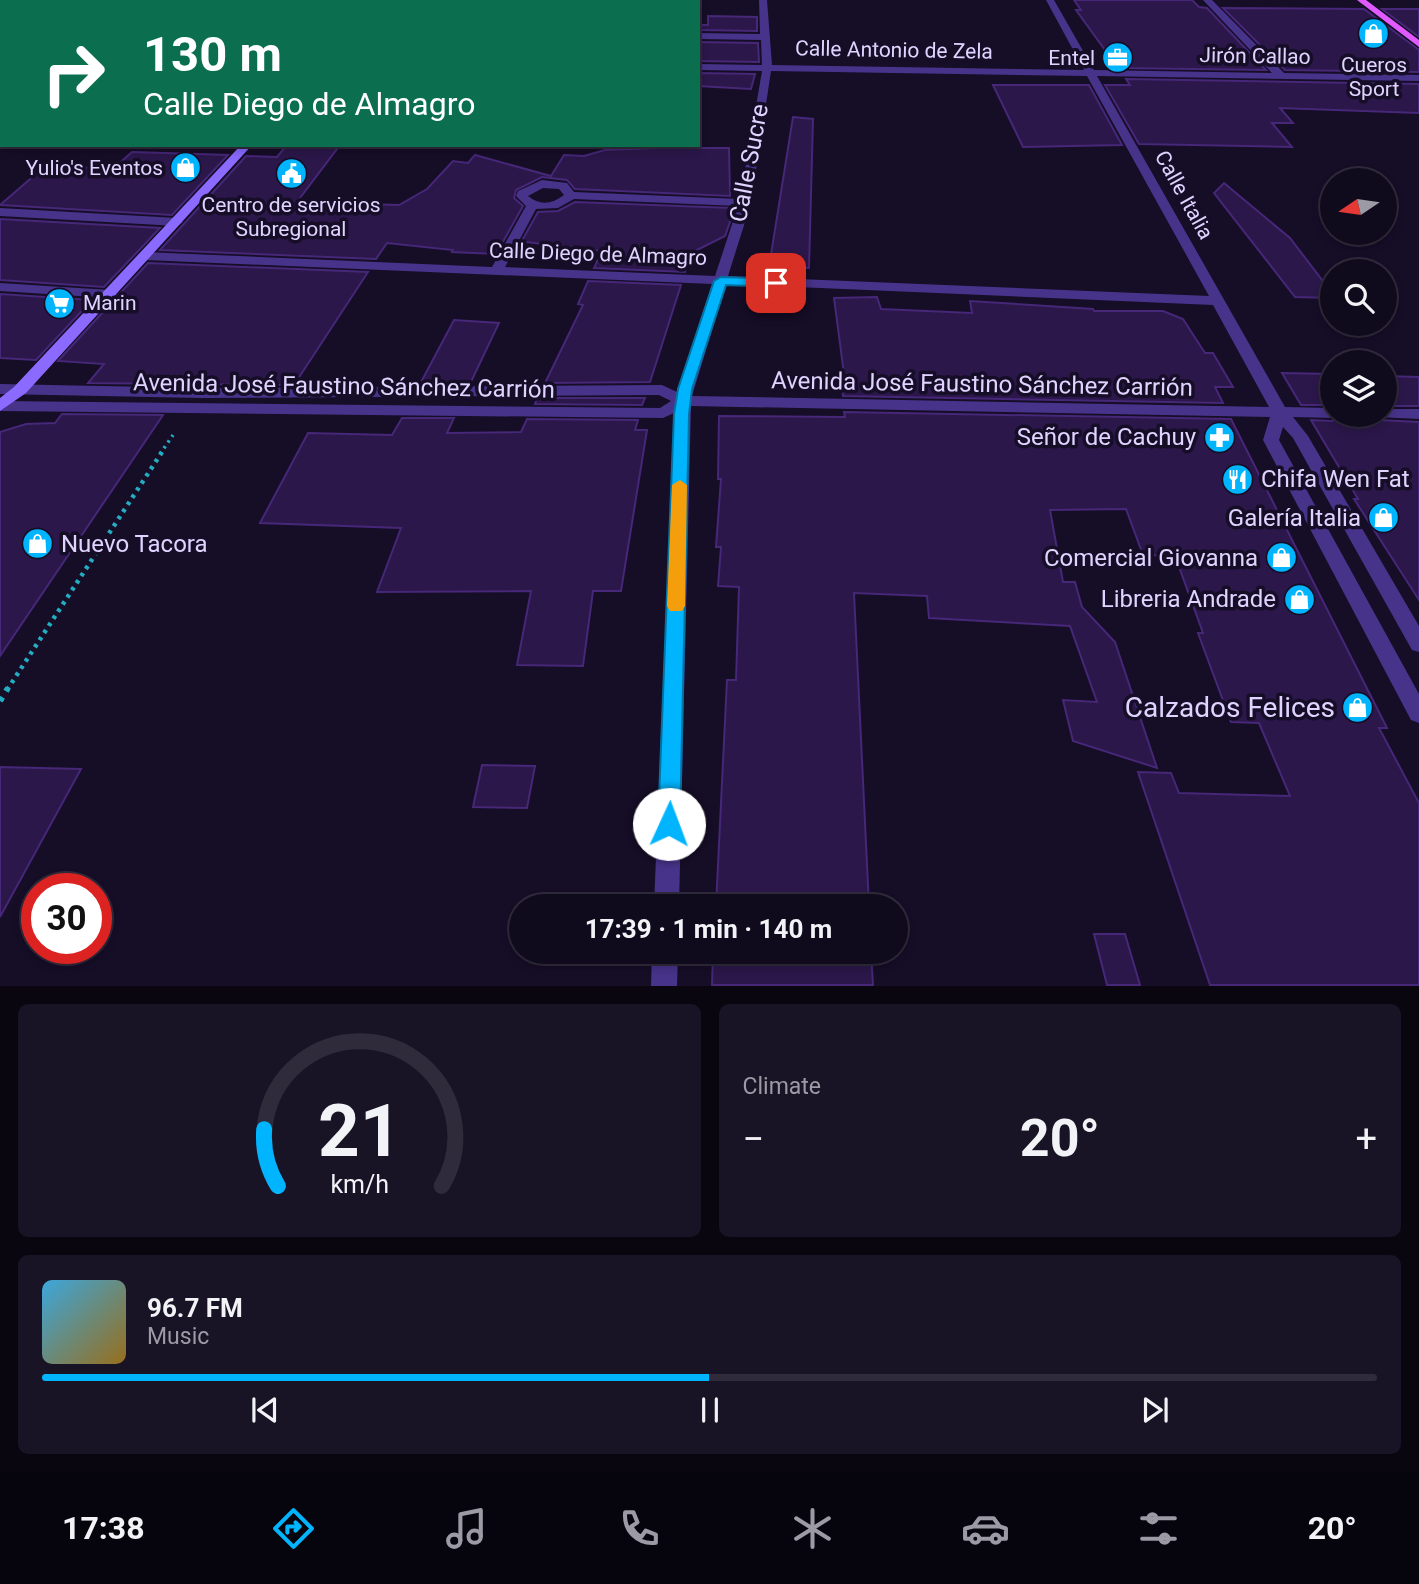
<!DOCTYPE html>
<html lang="en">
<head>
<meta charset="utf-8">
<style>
	:root { --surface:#100a1d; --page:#191326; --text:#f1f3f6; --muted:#9c9aa4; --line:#302b3b; --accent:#00b4fe }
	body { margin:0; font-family:Roboto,sans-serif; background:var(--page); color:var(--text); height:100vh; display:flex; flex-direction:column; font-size:26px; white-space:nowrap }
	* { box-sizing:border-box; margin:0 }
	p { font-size:23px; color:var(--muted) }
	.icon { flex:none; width:38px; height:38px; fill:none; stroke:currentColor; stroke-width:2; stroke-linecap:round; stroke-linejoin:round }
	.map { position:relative; height:986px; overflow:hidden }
	.sheet { display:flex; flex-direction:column; gap:18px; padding:18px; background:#090610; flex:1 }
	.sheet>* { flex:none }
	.guide { position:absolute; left:0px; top:0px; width:700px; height:147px; box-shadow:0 4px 10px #0003,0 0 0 2px var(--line); background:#0b6e4f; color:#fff; overflow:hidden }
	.needle { width:46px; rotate:257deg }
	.tools { position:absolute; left:1320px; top:168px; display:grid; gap:14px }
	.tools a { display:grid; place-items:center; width:77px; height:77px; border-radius:50%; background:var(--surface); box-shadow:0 4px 10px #0003,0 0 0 2px var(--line); font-size:35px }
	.speed { position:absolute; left:21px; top:873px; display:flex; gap:14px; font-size:35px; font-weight:700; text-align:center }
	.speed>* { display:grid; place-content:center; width:91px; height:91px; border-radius:50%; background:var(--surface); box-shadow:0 4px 10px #0003,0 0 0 2px var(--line); line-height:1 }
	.speed .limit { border:10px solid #d22; background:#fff; color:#111 }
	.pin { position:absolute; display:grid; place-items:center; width:60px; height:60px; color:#fff; margin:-30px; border-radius:14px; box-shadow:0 4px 10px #0006 }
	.me { position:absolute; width:77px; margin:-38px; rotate:2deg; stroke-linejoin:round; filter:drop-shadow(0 0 5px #0008) }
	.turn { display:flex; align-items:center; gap:24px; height:147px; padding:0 28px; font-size:32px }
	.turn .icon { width:91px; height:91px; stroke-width:2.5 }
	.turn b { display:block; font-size:49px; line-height:60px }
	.big { font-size:52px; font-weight:700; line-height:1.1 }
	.sheet .tile { flex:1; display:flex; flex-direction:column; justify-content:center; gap:10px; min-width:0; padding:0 24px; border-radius:10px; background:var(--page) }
	.sheet .dial { align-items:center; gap:0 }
	.dial svg { height:182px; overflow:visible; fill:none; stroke:var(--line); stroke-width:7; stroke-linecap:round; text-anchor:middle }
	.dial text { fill:var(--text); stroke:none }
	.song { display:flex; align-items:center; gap:21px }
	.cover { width:84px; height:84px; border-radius:10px; background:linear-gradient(135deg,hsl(200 70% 55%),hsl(40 70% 35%)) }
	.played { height:7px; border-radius:4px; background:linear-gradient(90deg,var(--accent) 50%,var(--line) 50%) }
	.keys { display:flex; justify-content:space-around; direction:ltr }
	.heat { display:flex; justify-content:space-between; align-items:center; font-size:38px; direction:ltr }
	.sheet .tiles { flex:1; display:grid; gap:18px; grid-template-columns:1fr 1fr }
	.tile:last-child { grid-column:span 2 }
	.trip { position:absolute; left:509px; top:894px; width:399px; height:70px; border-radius:35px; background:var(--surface); box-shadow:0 4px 10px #0003,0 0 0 2px var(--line); font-weight:700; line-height:70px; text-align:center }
	.dock { display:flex; height:112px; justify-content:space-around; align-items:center; background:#06040c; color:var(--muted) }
	.dock .icon { width:49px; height:49px }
	.dock .on { color:var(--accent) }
	.dock b { font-size:32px; color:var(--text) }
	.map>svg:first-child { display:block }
	.building { fill:#2b174a; stroke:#462778; stroke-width:2 }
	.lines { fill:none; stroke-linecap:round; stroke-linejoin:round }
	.path-far2 { stroke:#24adc2; stroke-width:3.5; stroke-dasharray:2.5 4.5; stroke-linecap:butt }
	.path-far1 { stroke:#24adc2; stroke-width:4.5; stroke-dasharray:3.5 5; stroke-linecap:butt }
	.path { stroke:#24adc2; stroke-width:6; stroke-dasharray:4.5 7; stroke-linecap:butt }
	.lane { fill:#47338a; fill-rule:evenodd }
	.street { fill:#47338a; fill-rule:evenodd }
	.secondary { fill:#8a6aff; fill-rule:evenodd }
	.primary { fill:#e15aff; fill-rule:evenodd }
	.route { fill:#00b4fe; stroke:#0075a5; stroke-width:2 }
	.slow { fill:#f59e0b }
	.labels { text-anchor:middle; stroke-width:7; stroke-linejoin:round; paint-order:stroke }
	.far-street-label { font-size:21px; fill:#e0d3ff; stroke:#160d27 }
	.far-poi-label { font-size:21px; fill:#e0d3ff; stroke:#160d27; text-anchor:end }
	.street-label { font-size:24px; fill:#e0d3ff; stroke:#160d27 }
	.poi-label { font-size:24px; fill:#e0d3ff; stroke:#160d27; text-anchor:end }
	.near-poi-label { font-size:28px; fill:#e0d3ff; stroke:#160d27; text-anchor:end }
</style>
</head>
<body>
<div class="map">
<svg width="1419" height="986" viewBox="0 0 1419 986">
	<rect width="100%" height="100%" fill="#160d27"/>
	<g class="building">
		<polygon points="1074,0 1192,0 1199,7 1207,8 1266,70 1118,68 1076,10 1081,10"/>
		<polygon points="1223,8 1364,9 1419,50 1419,72 1285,70"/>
		<polygon points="1382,9 1419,9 1419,37"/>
		<polygon points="708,16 757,17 757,31 699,30 699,25 708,25"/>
		<polygon points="698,42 758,43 759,62 698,61"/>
		<polygon points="698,73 755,74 751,89 698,86"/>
		<polygon points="1126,79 1419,84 1419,113 1280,108 1293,123 1272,123 1292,147 1139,144 1105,85 1130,85"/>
		<polygon points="993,85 1089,85 1122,145 1023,147"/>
		<polygon points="793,117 813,119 809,268 769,267"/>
		<polygon points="287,145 340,145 297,202 399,205 427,189 453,161 468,163 475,155 551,176 564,155 584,156 605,150 657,148 729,148 730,196 575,189 567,180 542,177 516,190 514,198 523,206 496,254 452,252 453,250 387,243 376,259 160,250 246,156 277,157"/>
		<polygon points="132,152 228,155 172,215 0,205 44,167 114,168"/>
		<polygon points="1224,183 1290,238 1332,293 1332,298 1295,297 1214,193"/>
		<polygon points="575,202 731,208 731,219 725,236 691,253 685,272 594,268 602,251 526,242 520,256 514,255 538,212 558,211"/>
		<polygon points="0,219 160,228 104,287 0,280"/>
		<polygon points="148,263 368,272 294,385 88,383 104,364 58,361"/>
		<polygon points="588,281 681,285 650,382 545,383 583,305 578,304"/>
		<polygon points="0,294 92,300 36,360 0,358"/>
		<polygon points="877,297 881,309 972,313 970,301 1093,309 1094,311 1163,311 1183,319 1205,353 1213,353 1233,387 1215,387 1223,403 843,396 840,374 844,374 834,298"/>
		<polygon points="454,320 499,323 470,384 420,384"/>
		<polygon points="1282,373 1332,374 1332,405 1301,405"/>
		<polygon points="1384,376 1419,377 1419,406 1384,406"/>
		<polygon points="537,398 645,398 642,405 535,404"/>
		<polygon points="844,412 1231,419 1387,728 1379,728 1419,803 1419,985 1210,985 1138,772 1171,773 1179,793 1290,796 1259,723 1231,722 1198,633 1203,633 1175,556 1143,555 1126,509 1050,510 1063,582 1075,582 1082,607 1115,642 1157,768 1073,741 1063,700 1097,702 1070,626 929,618 927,596 854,593 869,906 716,906 727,680 736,680 739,587 718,586 721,547 716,547 721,479 718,479 719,416 845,417"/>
		<polygon points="62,414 163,415 0,656 0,432 26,424 55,423"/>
		<polygon points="1341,415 1373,415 1378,420 1419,422 1419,600 1354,499 1358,499 1311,420 1332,421"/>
		<polygon points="402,418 454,418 447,433 521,432 527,419 638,420 635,430 647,430 621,591 593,591 583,666 517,665 531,591 377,592 401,528 260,523 308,433 392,435"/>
		<polygon points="482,765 535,766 527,808 473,807"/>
		<polygon points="0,767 81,769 0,917"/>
		<polygon points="1094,934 1125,934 1140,985 1107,985"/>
		<polygon points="713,952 871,952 873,985 712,985"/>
	</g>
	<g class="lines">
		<polyline class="path-far2" points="160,454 173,435"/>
		<polyline class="path-far1" points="7,690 162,452"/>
		<polyline class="path" points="0,701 8,688"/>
		<g class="lane">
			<polygon points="0,102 2,102 0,109"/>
			<polygon points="0,208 177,218 183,222 177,226 0,216"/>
		</g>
		<g class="street">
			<path d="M759,0h8l5,65 312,5 -38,-70h8l40,70 178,3 -69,-73h9l72,73 135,2v6l-322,-5 188,331 47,1v7h7l-7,3 -39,-1 15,19 111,190v26l-7,-2 -119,-212 -10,-11 -4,13 140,254v29l-8,-3 -148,-280 7,-23 -579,-11 -12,500h-25l20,-493 -11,5 -663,-7v-10l660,7 11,-7 -12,-6 -457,3 -202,-4v-10l202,4 460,-3 15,7 35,-108 -567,-24 -7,-4 7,-4 347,15 34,-61 -10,-10 2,-5 24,-11 25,3 7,9 166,7 22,-128 -64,-1v-6l64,1 -1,-25 -63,-1v-6l62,1zM771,71l316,5 122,220 -481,-20 23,-73zM543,188l16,1 5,6c-12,9 -24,11 -36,1zM574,199l164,7 -23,70 -210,-9 31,-58 22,-1zM726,284l487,21 56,102 -577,-11z"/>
			<rect x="0" y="55" width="2" height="6"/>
			<polygon points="0,283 110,290 117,294 110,298 0,291"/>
			<polygon points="1384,409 1419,409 1419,419 1378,417 1376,415 1384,415"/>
			<polygon points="652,952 678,952 677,986 651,986"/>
		</g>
		<g class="secondary">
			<polygon points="369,0 378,0 368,2"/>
			<polygon points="241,145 252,145 26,393 0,411 0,398 14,387"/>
		</g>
		<polygon class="primary" points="1357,0 1366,0 1419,40 1419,47"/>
	</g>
	<polygon class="route" points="721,277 776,279 782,283 776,287 726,285 692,389 689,414 680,824 677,831 669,834 661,831 658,824 674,414 678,389 714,281"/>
	<polygon class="slow" points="680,480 687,485 685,606 682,611 670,611 667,606 672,485"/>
	<defs>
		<symbol id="shop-disc" viewBox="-11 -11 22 22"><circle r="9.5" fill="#00b4fe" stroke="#160d27"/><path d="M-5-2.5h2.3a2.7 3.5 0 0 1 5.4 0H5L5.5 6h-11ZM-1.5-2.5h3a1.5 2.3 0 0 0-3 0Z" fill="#fff"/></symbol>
		<symbol id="office-disc" viewBox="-11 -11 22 22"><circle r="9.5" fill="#00b4fe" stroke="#160d27"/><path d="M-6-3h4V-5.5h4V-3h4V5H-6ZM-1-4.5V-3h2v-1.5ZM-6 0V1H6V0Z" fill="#fff"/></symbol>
		<symbol id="civic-disc" viewBox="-11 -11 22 22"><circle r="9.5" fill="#00b4fe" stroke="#160d27"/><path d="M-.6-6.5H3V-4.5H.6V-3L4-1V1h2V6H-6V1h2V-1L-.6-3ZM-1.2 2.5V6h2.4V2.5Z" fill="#fff"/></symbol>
		<symbol id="supermarket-disc" viewBox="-11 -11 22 22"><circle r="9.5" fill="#00b4fe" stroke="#160d27"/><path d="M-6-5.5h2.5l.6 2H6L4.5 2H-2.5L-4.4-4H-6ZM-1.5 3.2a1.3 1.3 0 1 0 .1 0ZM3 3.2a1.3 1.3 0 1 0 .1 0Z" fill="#fff"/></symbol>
		<symbol id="pharmacy-disc" viewBox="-11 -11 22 22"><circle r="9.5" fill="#00b4fe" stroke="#160d27"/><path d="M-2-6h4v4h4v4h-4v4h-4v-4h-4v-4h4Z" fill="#fff"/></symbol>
		<symbol id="restaurant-disc" viewBox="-11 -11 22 22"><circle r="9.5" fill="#00b4fe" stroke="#160d27"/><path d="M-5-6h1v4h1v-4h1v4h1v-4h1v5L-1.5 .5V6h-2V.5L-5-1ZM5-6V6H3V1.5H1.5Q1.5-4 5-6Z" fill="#fff"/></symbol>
	</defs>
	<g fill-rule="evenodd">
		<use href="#shop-disc" x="1356" y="16" width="35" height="35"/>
		<use href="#office-disc" x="1100" y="40" width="35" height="35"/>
		<use href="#shop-disc" x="168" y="150" width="35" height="35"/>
		<use href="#civic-disc" x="274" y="156" width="35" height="35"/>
		<use href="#supermarket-disc" x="42" y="286" width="35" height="35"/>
		<use href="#pharmacy-disc" x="1202" y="420" width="35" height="35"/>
		<use href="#restaurant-disc" x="1220" y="462" width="35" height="35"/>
		<use href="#shop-disc" x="1366" y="500" width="35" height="35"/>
		<use href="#shop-disc" x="20" y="526" width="35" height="35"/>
		<use href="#shop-disc" x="1264" y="540" width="35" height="35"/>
		<use href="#shop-disc" x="1282" y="582" width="35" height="35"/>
		<use href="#shop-disc" x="1340" y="690" width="35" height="35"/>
	</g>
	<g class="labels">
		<g class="far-street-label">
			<text transform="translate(894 50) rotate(1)" y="7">Calle Antonio de Zela</text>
			<text transform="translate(1255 56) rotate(1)" y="7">Jirón Callao</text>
			<text transform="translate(1184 195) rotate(61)" y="7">Calle Italia</text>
			<text transform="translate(598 254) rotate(2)" y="7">Calle Diego de Almagro</text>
		</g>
		<g class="far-poi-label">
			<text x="1095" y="65">Entel</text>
			<text x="1374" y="72" text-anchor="middle">Cueros<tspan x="1374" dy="24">Sport</tspan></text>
			<text x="163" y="175">Yulio's Eventos</text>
			<text x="291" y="212" text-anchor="middle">Centro de servicios<tspan x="291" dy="24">Subregional</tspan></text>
			<text x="83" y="310" text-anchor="start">Marin</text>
		</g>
		<g class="street-label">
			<text transform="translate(749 163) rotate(-79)" y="8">Calle Sucre</text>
			<text transform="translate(982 384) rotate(1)" y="8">Avenida José Faustino Sánchez Carrión</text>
			<text transform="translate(344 386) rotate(1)" y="8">Avenida José Faustino Sánchez Carrión</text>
		</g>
		<g class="poi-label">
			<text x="1196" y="445">Señor de Cachuy</text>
			<text x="1261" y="487" text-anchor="start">Chifa Wen Fat</text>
			<text x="1361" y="526">Galería Italia</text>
			<text x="61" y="552" text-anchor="start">Nuevo Tacora</text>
			<text x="1258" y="566">Comercial Giovanna</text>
			<text x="1276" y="607">Libreria Andrade</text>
		</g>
		<g class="near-poi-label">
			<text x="1335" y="717">Calzados Felices</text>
		</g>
	</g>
</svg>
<div class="tools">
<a><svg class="needle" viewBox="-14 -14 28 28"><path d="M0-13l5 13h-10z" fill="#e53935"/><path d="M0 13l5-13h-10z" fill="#9c9aa4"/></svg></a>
<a><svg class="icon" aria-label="search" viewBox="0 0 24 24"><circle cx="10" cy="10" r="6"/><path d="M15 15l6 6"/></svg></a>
<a><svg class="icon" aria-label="layers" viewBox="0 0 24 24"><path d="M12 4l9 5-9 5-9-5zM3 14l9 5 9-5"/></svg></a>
</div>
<div class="speed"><div class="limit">30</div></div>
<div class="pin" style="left:776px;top:283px;background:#d93025"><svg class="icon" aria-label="arrive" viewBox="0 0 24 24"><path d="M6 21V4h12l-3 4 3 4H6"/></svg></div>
<svg class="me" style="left:669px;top:824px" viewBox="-20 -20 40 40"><circle r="19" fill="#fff"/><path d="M0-13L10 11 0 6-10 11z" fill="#00b4fe"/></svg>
<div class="trip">17:39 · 1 min · 140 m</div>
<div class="guide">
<div class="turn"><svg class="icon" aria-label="right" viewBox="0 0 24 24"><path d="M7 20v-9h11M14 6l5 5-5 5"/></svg><div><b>130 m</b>Calle Diego de Almagro</div></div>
</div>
</div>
<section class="sheet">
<div class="tiles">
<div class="tile dial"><svg viewBox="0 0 100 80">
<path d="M14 69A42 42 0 1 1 86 69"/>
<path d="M14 69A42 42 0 0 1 8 44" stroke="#00b4fe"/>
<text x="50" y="56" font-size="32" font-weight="700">21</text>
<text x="50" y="72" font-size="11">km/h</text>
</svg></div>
<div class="tile"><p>Climate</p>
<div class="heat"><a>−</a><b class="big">20°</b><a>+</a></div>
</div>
<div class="tile">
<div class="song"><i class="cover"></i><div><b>96.7 FM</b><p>Music</p></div></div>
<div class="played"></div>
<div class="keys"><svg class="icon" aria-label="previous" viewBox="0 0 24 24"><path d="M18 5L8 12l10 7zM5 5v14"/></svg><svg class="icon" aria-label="pause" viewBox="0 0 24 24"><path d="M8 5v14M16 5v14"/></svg><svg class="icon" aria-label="next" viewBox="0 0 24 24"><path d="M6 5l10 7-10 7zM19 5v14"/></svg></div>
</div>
</div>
</section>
<nav class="dock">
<b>17:38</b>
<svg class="icon on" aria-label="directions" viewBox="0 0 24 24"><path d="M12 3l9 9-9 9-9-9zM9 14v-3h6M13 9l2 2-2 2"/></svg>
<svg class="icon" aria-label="music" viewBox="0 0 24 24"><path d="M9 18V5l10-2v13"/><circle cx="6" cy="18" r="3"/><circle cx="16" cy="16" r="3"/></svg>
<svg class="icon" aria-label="phone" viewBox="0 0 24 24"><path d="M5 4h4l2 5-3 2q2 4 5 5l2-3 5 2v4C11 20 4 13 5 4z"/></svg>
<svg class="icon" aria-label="climate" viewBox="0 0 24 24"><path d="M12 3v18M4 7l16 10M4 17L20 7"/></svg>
<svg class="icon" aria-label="car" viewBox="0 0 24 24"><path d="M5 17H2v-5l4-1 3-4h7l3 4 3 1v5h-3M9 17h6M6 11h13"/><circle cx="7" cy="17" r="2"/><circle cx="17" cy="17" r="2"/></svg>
<svg class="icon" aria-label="filters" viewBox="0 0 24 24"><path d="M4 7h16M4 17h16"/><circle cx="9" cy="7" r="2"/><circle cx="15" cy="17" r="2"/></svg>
<b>20°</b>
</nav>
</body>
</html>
